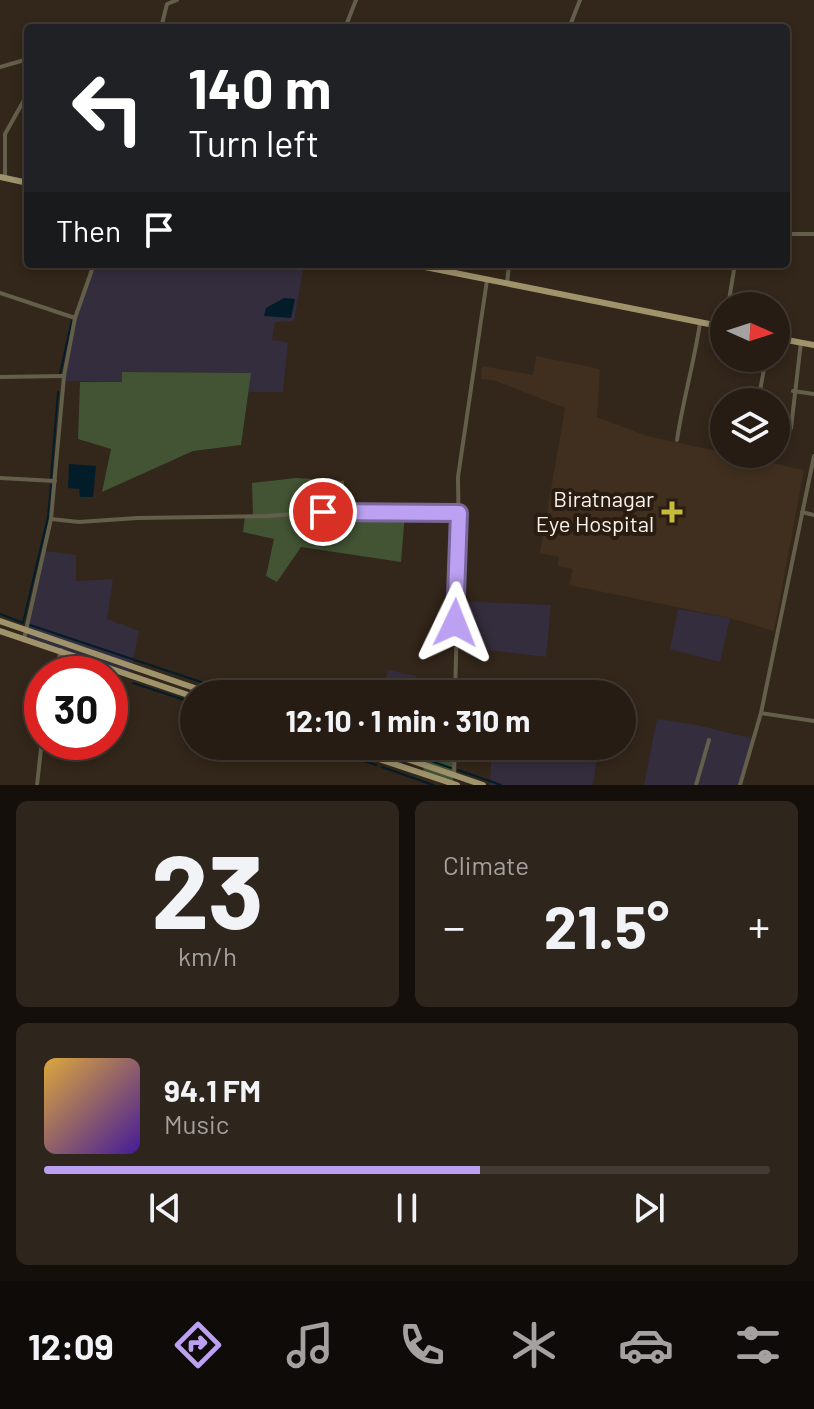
<!DOCTYPE html>
<html lang="en">
<head>
<meta charset="utf-8">
<style>
	:root { --surface:#261c14; --page:#2e251d; --text:#f1f3f6; --muted:#a4a1a0; --line:#423a34; --accent:#bca0f2 }
	body { margin:0; font-family:Barlow,sans-serif; background:var(--page); color:var(--text); height:100vh; display:flex; flex-direction:column; font-size:30px; white-space:nowrap }
	* { box-sizing:border-box; margin:0 }
	p { font-size:26px; color:var(--muted) }
	.icon { flex:none; width:44px; height:44px; fill:none; stroke:currentColor; stroke-width:2; stroke-linecap:round; stroke-linejoin:round }
	.map { position:relative; height:785px; overflow:hidden }
	.details { display:flex; flex-direction:column; gap:16px; padding:16px; background:#150f0b; flex:1 }
	.details>* { flex:none }
	.banner { position:absolute; left:24px; top:24px; width:766px; height:244px; border-radius:8px; box-shadow:0 4px 12px #0003,0 0 0 2px var(--line); background:#202124; color:#fff; overflow:hidden }
	.needle { width:52px; rotate:93deg }
	.buttons { position:absolute; left:710px; top:292px; display:grid; gap:16px }
	.buttons a { display:grid; place-items:center; width:80px; height:80px; border-radius:50%; background:var(--surface); box-shadow:0 4px 12px #0003,0 0 0 2px var(--line); font-size:40px }
	.speed { position:absolute; left:24px; top:656px; display:flex; gap:16px; font-size:40px; font-weight:700; text-align:center }
	.speed>* { display:grid; place-content:center; width:104px; height:104px; border-radius:50%; background:var(--surface); box-shadow:0 4px 12px #0003,0 0 0 2px var(--line); line-height:1 }
	.speed .limit { border:12px solid #d22; background:#fff; color:#111 }
	.pin { position:absolute; display:grid; place-items:center; width:68px; height:68px; color:#fff; margin:-34px; border:4px solid #fff; border-radius:50%; box-shadow:0 2px 8px #0007 }
	.me { position:absolute; width:88px; margin:-44px; rotate:2deg; stroke-linejoin:round; filter:drop-shadow(0 0 6px #0008) }
	.turn { display:flex; align-items:center; gap:28px; height:168px; padding:0 32px; font-size:36px }
	.turn .icon { width:104px; height:104px; stroke-width:2.5 }
	.turn b { display:block; font-size:56px; line-height:68px }
	.then { display:flex; align-items:center; height:76px; padding:0 32px; background:#0003; gap:16px; font-size:30px }
	.big { font-size:60px; font-weight:700; line-height:1.1 }
	.details .card { flex:1; display:flex; flex-direction:column; justify-content:center; gap:12px; min-width:0; padding:0 28px; border-radius:12px; background:var(--page) }
	.details .dial { align-items:center; gap:0 }
	.dial b { font-size:104px; line-height:1 }
	.song { display:flex; align-items:center; gap:24px }
	.cover { width:96px; height:96px; border-radius:12px; background:linear-gradient(135deg,hsl(40 70% 55%),hsl(260 70% 35%)) }
	.played { height:8px; border-radius:4px; background:linear-gradient(90deg,var(--accent) 60%,var(--line) 60%) }
	.keys { display:flex; justify-content:space-around; direction:ltr }
	.heat { display:flex; justify-content:space-between; align-items:center; font-size:44px; direction:ltr }
	.details .tiles { flex:1; display:grid; gap:16px; grid-template-columns:1fr 1fr }
	.card:last-child { grid-column:span 2 }
	.trip { position:absolute; left:180px; top:680px; width:456px; height:80px; border-radius:40px; background:var(--surface); box-shadow:0 4px 12px #0003,0 0 0 2px var(--line); font-weight:700; line-height:80px; text-align:center }
	.tab-bar { display:flex; height:128px; justify-content:space-around; align-items:center; background:#0f0b08; color:var(--muted) }
	.tab-bar .icon { width:56px; height:56px }
	.tab-bar .selected { color:var(--accent) }
	.tab-bar b { font-size:36px; color:var(--text) }
	.map>svg:first-child { display:block }
	.industrial { fill:#342d3d }
	.built { fill:#402f1e }
	.green { fill:#425434 }
	.water { fill:#021d29 }
	.lines { fill:none; stroke-linecap:round; stroke-linejoin:round }
	.stream { stroke:#021d29; stroke-width:2 }
	.minor { stroke:#645f4b; stroke-width:4 }
	.primary { stroke:#9f936c; stroke-width:6 }
	.route-casing { stroke:#7a689d; stroke-width:20 }
	.route { stroke:#bca0f2; stroke-width:14 }
	.poi-dot { fill:#c6bb3c; stroke:#291c11; stroke-width:3 }
	.labels { text-anchor:middle; stroke-width:8; stroke-linejoin:round; paint-order:stroke }
	.poi-label { font-size:22px; fill:#fcf3ec; stroke:#291c11; text-anchor:end }
</style>
</head>
<body>
<div class="map">
<svg width="814" height="785" viewBox="0 0 814 785">
	<rect width="100%" height="100%" fill="#33261a"/>
	<g class="industrial">
		<polygon points="94,264 304,264 294,321 275,322 272,340 288,342 283,392 247,392 250,373 123,372 122,382 64,381 75,318"/>
		<polygon points="44,551 76,555 76,581 113,579 107,619 139,631 130,674 24,639"/>
		<polygon points="456,601 551,605 546,657 454,646"/>
		<polygon points="678,609 730,618 720,662 670,649"/>
		<polygon points="388,670 416,676 413,694 354,694 355,687 383,690"/>
		<polygon points="657,719 697,725 754,739 740,785 644,785"/>
		<polygon points="343,746 404,746 401,766"/>
		<polygon points="492,746 599,746 593,785 490,785"/>
	</g>
	<polygon class="built" points="536,356 600,369 597,417 647,436 804,470 774,631 730,618 569,585 573,569 558,566 559,557 540,553 565,408 496,381 481,379 482,366 533,375"/>
	<g class="green">
		<polygon points="122,372 251,373 241,445 193,451 102,492 111,449 78,439 80,382 122,382"/>
		<polygon points="296,478 344,481 343,513 405,513 401,562 301,547 277,582 266,576 274,539 243,532 245,516 253,515 252,483"/>
		<polygon points="426,746 455,746 453,784 423,773"/>
	</g>
	<g class="water">
		<polygon points="284,298 295,299 291,318 264,316 266,308"/>
		<polygon points="69,464 96,466 93,497 80,497 79,489 68,488"/>
	</g>
	<g class="lines">
		<g class="stream">
			<polyline points="60,374 72,320"/>
			<polyline points="51,478 58,392"/>
			<polyline points="0,614 23,623 48,517 51,485"/>
			<polyline points="30,625 237,694"/>
			<polyline points="133,683 194,703"/>
			<polyline points="320,746 376,765"/>
			<polyline points="388,746 451,768"/>
			<polyline points="382,767 433,785"/>
			<polyline points="458,770 501,785"/>
		</g>
		<g class="minor">
			<polyline points="161,28 167,4 177,0"/>
			<polyline points="345,28 356,0"/>
			<polyline points="569,28 580,0"/>
			<polyline points="0,67 28,59"/>
			<polyline points="5,177 5,134 28,93"/>
			<polyline points="786,234 814,234"/>
			<polyline points="507,284 509,264"/>
			<polyline points="0,293 75,318"/>
			<polyline points="728,306 735,264"/>
			<polyline points="0,377 64,376"/>
			<polyline points="793,391 814,394"/>
			<polyline points="758,402 766,358"/>
			<polyline points="791,428 801,342"/>
			<path d="M677,440c6,-40 17,-77 23,-117"/>
			<polyline points="0,478 55,481"/>
			<polyline points="802,512 814,515"/>
			<polyline points="51,519 79,522 137,518 267,516 323,512 459,513"/>
			<polyline points="24,639 51,519 64,376 75,318 94,264"/>
			<polyline points="55,674 61,650"/>
			<polyline points="455,694 459,547 458,477 487,280"/>
			<polyline points="761,713 814,721"/>
			<polyline points="454,775 455,746"/>
			<polyline points="37,785 42,740"/>
			<polyline points="696,785 709,740"/>
			<polyline points="740,785 761,713 814,456"/>
		</g>
		<g class="primary">
			<polyline points="0,177 28,183"/>
			<polyline points="410,264 724,327"/>
			<polyline points="776,338 814,345"/>
			<polyline points="0,621 212,694"/>
			<polyline points="0,631 194,697"/>
			<polyline points="340,746 457,785"/>
			<polyline points="369,746 483,785"/>
		</g>
	</g>
	<g class="lines">
		<defs>
			<polyline id="route" points="323,512 459,513 455,623"/>
		</defs>
		<use href="#route" class="route-casing"/>
		<use href="#route" class="route"/>
	</g>
	<path class="poi-dot" d="M668 500h8v8h8v8h-8v8h-8v-8h-8v-8h8z"/>
	<g class="labels">
		<g class="poi-label">
			<text x="654" y="507">Biratnagar<tspan x="654" dy="25">Eye Hospital</tspan></text>
		</g>
	</g>
</svg>
<div class="buttons">
<a><svg class="needle" viewBox="-14 -14 28 28"><path d="M0-13l5 13h-10z" fill="#e53935"/><path d="M0 13l5-13h-10z" fill="#a4a1a0"/></svg></a>
<a><svg class="icon" aria-label="layers" viewBox="0 0 24 24"><path d="M12 4l9 5-9 5-9-5zM3 14l9 5 9-5"/></svg></a>
</div>
<div class="speed"><div class="limit">30</div></div>
<div class="pin" style="left:323px;top:512px;background:#d93025"><svg class="icon" aria-label="arrive" viewBox="0 0 24 24"><path d="M6 21V4h12l-3 4 3 4H6"/></svg></div>
<svg class="me" style="left:455px;top:623px" viewBox="-20 -20 40 40"><path d="M0-17L14 15 0 8-14 15z" fill="#bca0f2" stroke="#fff" stroke-width="4"/></svg>
<div class="trip">12:10 · 1 min · 310 m</div>
<div class="banner">
<div class="turn"><svg class="icon" aria-label="left" viewBox="0 0 24 24"><path d="M17 20v-9H6M10 6l-5 5 5 5"/></svg><div><b>140 m</b>Turn left</div></div>
<div class="then">Then<svg class="icon" aria-label="arrive" viewBox="0 0 24 24"><path d="M6 21V4h12l-3 4 3 4H6"/></svg></div>
</div>
</div>
<section class="details">
<div class="tiles">
<div class="card dial"><b>23</b><p>km/h</p></div>
<div class="card"><p>Climate</p>
<div class="heat"><a>−</a><b class="big">21.5°</b><a>+</a></div>
</div>
<div class="card">
<div class="song"><i class="cover"></i><div><b>94.1 FM</b><p>Music</p></div></div>
<div class="played"></div>
<div class="keys"><svg class="icon" aria-label="previous" viewBox="0 0 24 24"><path d="M18 5L8 12l10 7zM5 5v14"/></svg><svg class="icon" aria-label="pause" viewBox="0 0 24 24"><path d="M8 5v14M16 5v14"/></svg><svg class="icon" aria-label="next" viewBox="0 0 24 24"><path d="M6 5l10 7-10 7zM19 5v14"/></svg></div>
</div>
</div>
</section>
<nav class="tab-bar">
<b>12:09</b>
<svg class="icon selected" aria-label="directions" viewBox="0 0 24 24"><path d="M12 3l9 9-9 9-9-9zM9 14v-3h6M13 9l2 2-2 2"/></svg>
<svg class="icon" aria-label="music" viewBox="0 0 24 24"><path d="M9 18V5l10-2v13"/><circle cx="6" cy="18" r="3"/><circle cx="16" cy="16" r="3"/></svg>
<svg class="icon" aria-label="phone" viewBox="0 0 24 24"><path d="M5 4h4l2 5-3 2q2 4 5 5l2-3 5 2v4C11 20 4 13 5 4z"/></svg>
<svg class="icon" aria-label="climate" viewBox="0 0 24 24"><path d="M12 3v18M4 7l16 10M4 17L20 7"/></svg>
<svg class="icon" aria-label="car" viewBox="0 0 24 24"><path d="M5 17H2v-5l4-1 3-4h7l3 4 3 1v5h-3M9 17h6M6 11h13"/><circle cx="7" cy="17" r="2"/><circle cx="17" cy="17" r="2"/></svg>
<svg class="icon" aria-label="filters" viewBox="0 0 24 24"><path d="M4 7h16M4 17h16"/><circle cx="9" cy="7" r="2"/><circle cx="15" cy="17" r="2"/></svg>
</nav>
</body>
</html>
